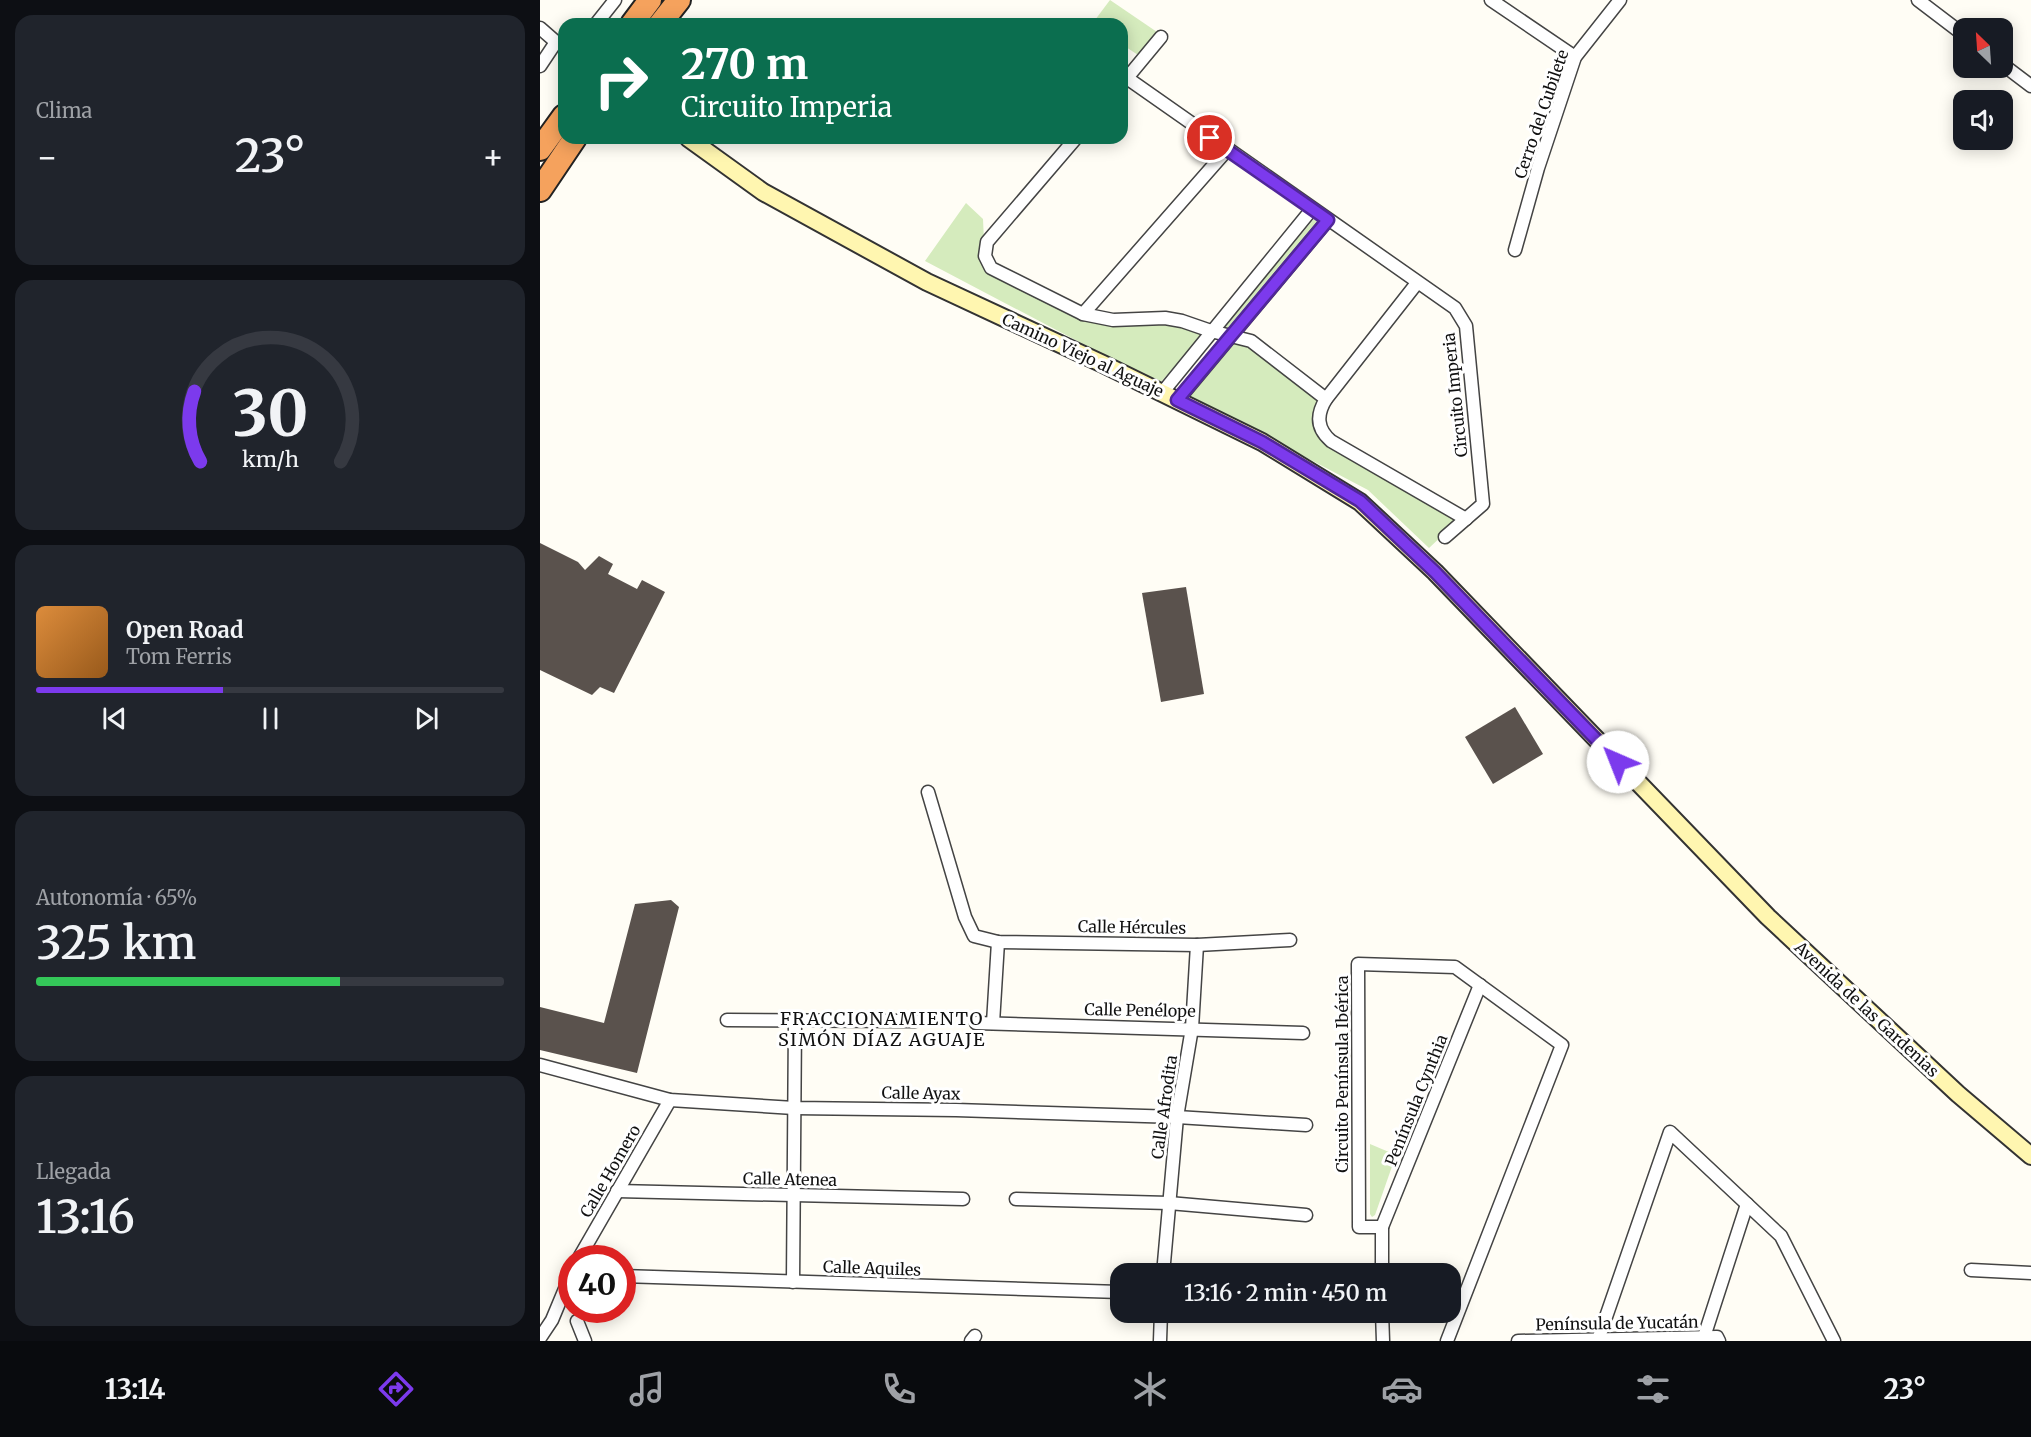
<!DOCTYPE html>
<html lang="es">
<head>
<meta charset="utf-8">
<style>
	:root { --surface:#171b24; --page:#20242c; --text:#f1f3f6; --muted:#9ea1a6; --line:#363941; --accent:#7c3aed }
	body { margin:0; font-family:Merriweather,serif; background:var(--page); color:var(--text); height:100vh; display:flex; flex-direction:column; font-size:22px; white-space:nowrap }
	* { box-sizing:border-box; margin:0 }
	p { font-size:20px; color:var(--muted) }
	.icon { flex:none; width:33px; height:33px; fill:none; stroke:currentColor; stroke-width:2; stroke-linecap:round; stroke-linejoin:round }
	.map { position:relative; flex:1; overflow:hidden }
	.panel { display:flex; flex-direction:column; gap:15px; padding:15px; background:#0d0f14; width:540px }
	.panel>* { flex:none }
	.guide { position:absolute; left:18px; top:18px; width:570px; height:126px; border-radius:18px; box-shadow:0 3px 15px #0003; background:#0b6e4f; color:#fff; overflow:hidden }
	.needle { width:39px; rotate:335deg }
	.controls { position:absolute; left:1413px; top:18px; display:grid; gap:12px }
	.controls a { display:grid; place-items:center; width:60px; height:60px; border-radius:12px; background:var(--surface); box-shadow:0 3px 15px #0003; font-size:30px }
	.speed { position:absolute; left:18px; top:1245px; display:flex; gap:12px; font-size:30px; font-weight:700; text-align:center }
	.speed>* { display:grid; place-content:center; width:78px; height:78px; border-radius:50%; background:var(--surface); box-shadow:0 3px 15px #0003; line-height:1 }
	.speed .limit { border:9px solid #d22; background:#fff; color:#111 }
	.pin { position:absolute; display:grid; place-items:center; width:51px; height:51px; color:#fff; margin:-26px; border:3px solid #fff; border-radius:50%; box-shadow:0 2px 6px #0007 }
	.me { position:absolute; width:66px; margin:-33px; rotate:316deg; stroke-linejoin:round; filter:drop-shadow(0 0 4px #0008) }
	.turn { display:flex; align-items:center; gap:21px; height:126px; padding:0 24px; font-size:27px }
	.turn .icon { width:78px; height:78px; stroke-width:2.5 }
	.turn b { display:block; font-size:42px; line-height:51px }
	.big { font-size:45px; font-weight:600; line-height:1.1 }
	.panel .tile { flex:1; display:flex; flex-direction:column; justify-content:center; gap:9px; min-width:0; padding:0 21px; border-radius:18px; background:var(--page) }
	.panel .dial { align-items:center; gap:0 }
	.dial svg { height:156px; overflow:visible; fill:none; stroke:var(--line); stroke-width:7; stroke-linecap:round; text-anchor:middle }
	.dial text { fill:var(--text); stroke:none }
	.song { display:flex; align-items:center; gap:18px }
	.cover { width:72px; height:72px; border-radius:9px; background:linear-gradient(135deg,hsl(30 70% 55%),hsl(30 70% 35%)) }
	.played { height:6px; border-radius:3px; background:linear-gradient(90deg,var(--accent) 40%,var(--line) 40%) }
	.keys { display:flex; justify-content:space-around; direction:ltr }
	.heat { display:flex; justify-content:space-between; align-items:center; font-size:33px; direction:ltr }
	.charge { height:9px; border-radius:4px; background:linear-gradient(90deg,#34c759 65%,var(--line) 0) }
	.trip { position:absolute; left:570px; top:1263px; width:351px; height:60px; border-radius:18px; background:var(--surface); box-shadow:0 3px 15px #0003; font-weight:600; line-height:60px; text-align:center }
	.menu { display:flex; height:96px; justify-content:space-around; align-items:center; background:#090b0e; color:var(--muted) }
	.menu .icon { width:42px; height:42px }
	.menu .active { color:var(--accent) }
	.menu b { font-size:27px; color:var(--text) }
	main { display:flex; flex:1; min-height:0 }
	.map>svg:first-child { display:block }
	.green { fill:#d5ebbd }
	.building { fill:#5a524d }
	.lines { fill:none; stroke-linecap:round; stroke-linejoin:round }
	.street-casing { stroke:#444; stroke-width:15 }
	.secondary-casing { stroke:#333; stroke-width:20 }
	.highway-casing { stroke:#222; stroke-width:26 }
	.street { stroke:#fff; stroke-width:12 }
	.secondary { stroke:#fff6b0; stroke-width:16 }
	.highway { stroke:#f5a25d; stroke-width:22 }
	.route-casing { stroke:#51269a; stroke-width:15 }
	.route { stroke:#7c3aed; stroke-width:10 }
	.labels { text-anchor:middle; stroke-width:6; stroke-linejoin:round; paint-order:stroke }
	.street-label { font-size:16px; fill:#111; stroke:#fff }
	.neighbourhood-label { font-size:18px; letter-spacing:1.5px; fill:#111; stroke:#fff }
</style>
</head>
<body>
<main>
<section class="panel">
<div class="tile"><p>Clima</p>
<div class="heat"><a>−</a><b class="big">23°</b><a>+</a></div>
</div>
<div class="tile dial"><svg viewBox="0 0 100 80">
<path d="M14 69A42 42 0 1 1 86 69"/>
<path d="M14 69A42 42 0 0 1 11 33" stroke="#7c3aed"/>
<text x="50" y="56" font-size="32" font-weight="700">30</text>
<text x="50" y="72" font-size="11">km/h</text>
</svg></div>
<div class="tile">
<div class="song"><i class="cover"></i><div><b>Open Road</b><p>Tom Ferris</p></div></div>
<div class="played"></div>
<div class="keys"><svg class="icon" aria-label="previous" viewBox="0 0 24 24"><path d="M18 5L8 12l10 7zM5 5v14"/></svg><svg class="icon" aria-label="pause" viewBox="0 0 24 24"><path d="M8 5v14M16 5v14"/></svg><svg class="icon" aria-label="next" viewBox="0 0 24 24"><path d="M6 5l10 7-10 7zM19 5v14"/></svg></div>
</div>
<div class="tile"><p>Autonomía · 65%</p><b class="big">325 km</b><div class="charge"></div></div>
<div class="tile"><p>Llegada</p><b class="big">13:16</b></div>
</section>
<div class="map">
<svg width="1491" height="1341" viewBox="0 0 1491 1341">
	<rect width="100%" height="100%" fill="#fffdf5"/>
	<g class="green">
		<polygon points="570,0 617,32 598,55 586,47 582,52 582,24 552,24"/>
		<polygon points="426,203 443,219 444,241 442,256 541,316 625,321 665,332 619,384 385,261"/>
		<polygon points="774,219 777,220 777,224 693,326 689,329 686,327 686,323"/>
		<polygon points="696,342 708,345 779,401 780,434 919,520 889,548 828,490 649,396"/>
		<polygon points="830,1144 856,1155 835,1215 832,1217 830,1214"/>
	</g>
	<g class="building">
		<polygon points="0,543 38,562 45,570 59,556 73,564 68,574 97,589 102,580 125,592 74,693 60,687 52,695 0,670"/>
		<polygon points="646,587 664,694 621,702 602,593"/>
		<polygon points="975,707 1003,754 953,784 925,737"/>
		<polygon points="131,900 139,907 97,1073 0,1050 0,1007 64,1023 95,904"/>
	</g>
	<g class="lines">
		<defs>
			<g id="street">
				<polyline points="951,0 1035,57"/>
				<polyline points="1378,0 1424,35"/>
				<polyline points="56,24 75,0"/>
				<polyline points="0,28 16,42"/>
				<polyline points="1462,64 1491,86"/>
				<polyline points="0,66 16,42"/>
				<polyline points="587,78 621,37"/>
				<polyline points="582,84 587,78 915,308 926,326 943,504 905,537"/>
				<path d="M536,138l-89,104 -2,14 6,12 92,46 30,6 52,-2 17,3 29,10 40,10 75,58c-10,16 -9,30 5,42l135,78"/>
				<polyline points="975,250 998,168 1035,57 1080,0"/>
				<polyline points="543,314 687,150"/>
				<polyline points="622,393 772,209"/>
				<polyline points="786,399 877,283"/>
				<polyline points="637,401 788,220"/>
				<polyline points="388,792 425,917 434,936 458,942 657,945 750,940"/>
				<polyline points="187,1020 375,1021"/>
				<polyline points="436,1023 763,1033"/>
				<polyline points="453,1023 458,942"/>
				<polyline points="0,1065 130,1100 254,1108 416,1110 637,1117 766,1125"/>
				<polyline points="77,1191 423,1199"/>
				<polyline points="476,1199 629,1203 766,1215"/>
				<polyline points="842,1227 940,985"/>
				<polyline points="39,1258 130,1100"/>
				<polyline points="1431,1270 1491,1273"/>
				<polyline points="623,1274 637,1117 652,1028 657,945"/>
				<polyline points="842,1274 842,1227 819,1227 818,964 915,967 1022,1045 907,1341"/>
				<polyline points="82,1276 580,1292"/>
				<polyline points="253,1282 255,1021"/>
				<polyline points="842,1312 843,1341"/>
				<polyline points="37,1321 45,1341"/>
				<polyline points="1164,1337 1207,1204"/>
				<polyline points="0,1338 12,1320 32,1272"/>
				<polyline points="1058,1340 1130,1132 1241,1236 1294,1341"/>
				<polyline points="431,1341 435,1336"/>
				<polyline points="620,1341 621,1312"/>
				<polyline points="978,1341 1177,1337 1179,1341"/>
			</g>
			<polyline id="secondary" points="148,138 223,192 387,282 563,364 722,442 820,502 895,572 1228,917 1418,1094 1491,1156"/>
			<g id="highway">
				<polyline points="92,24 110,0"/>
				<polyline points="120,24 139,0"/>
				<polyline points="0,149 24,116"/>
				<polyline points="0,190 35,138"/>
			</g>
		</defs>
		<use href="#street" class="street-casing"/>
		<use href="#secondary" class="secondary-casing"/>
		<use href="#highway" class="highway-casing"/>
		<use href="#street" class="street"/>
		<use href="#secondary" class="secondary"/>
		<use href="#highway" class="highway"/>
	</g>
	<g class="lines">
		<defs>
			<polyline id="route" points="670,138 788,220 637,400 722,442 820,501 895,572 1078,762"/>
		</defs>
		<use href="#route" class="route-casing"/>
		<use href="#route" class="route"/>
	</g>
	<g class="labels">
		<g class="street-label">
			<text transform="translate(1001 114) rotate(-71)" y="6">Cerro del Cubilete</text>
			<text transform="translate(543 355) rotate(25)" y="6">Camino Viejo al Aguaje</text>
			<text transform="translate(915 395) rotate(-96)" y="6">Circuito Imperia</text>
			<text transform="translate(592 927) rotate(1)" y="6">Calle Hércules</text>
			<text transform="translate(1327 1009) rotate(43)" y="6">Avenida de las Gardenias</text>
			<text transform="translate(600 1010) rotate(1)" y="6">Calle Penélope</text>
			<text transform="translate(802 1074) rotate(-90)" y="6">Circuito Península Ibérica</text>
			<text transform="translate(381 1093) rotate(1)" y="6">Calle Ayax</text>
			<text transform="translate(876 1100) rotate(-68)" y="6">Península Cynthia</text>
			<text transform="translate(624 1107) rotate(-82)" y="6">Calle Afrodita</text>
			<text transform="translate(70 1171) rotate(-60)" y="6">Calle Homero</text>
			<text transform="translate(250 1179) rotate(1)" y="6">Calle Atenea</text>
			<text transform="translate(332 1268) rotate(2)" y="6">Calle Aquiles</text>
			<text transform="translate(1077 1323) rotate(-1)" y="6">Península de Yucatán</text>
		</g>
		<g class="neighbourhood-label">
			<text x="342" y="1025">FRACCIONAMIENTO<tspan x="342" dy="21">SIMÓN DÍAZ AGUAJE</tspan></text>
		</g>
	</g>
</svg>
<div class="controls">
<a><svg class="needle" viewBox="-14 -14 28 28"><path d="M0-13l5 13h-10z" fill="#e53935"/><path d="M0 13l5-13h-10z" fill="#9ea1a6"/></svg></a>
<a><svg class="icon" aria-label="sound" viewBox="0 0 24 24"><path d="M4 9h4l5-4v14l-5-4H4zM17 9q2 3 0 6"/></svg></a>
</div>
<div class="speed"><div class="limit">40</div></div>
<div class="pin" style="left:670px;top:138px;background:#d93025"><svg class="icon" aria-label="arrive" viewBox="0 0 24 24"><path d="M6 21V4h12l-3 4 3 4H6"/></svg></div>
<svg class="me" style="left:1078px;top:762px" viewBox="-20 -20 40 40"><circle r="19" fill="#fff"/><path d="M0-13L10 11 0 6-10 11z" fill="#7c3aed"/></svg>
<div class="trip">13:16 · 2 min · 450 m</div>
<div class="guide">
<div class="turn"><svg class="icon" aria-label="right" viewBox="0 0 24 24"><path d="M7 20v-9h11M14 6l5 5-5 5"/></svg><div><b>270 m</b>Circuito Imperia</div></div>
</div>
</div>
</main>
<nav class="menu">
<b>13:14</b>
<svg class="icon active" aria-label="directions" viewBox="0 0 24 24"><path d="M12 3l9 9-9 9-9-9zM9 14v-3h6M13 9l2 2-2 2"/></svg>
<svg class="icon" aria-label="music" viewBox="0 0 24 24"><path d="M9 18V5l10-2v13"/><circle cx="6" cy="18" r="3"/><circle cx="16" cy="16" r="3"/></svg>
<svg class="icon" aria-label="phone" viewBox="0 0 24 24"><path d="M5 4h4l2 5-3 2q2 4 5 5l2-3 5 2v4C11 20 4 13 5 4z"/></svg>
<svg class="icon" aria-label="climate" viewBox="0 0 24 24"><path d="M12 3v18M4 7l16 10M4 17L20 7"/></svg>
<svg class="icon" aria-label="car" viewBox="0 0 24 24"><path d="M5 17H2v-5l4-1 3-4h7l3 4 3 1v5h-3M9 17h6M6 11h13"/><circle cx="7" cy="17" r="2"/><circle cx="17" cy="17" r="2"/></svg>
<svg class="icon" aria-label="filters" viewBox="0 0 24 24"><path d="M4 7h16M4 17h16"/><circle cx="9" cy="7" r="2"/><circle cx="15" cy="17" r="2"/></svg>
<b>23°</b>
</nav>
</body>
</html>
